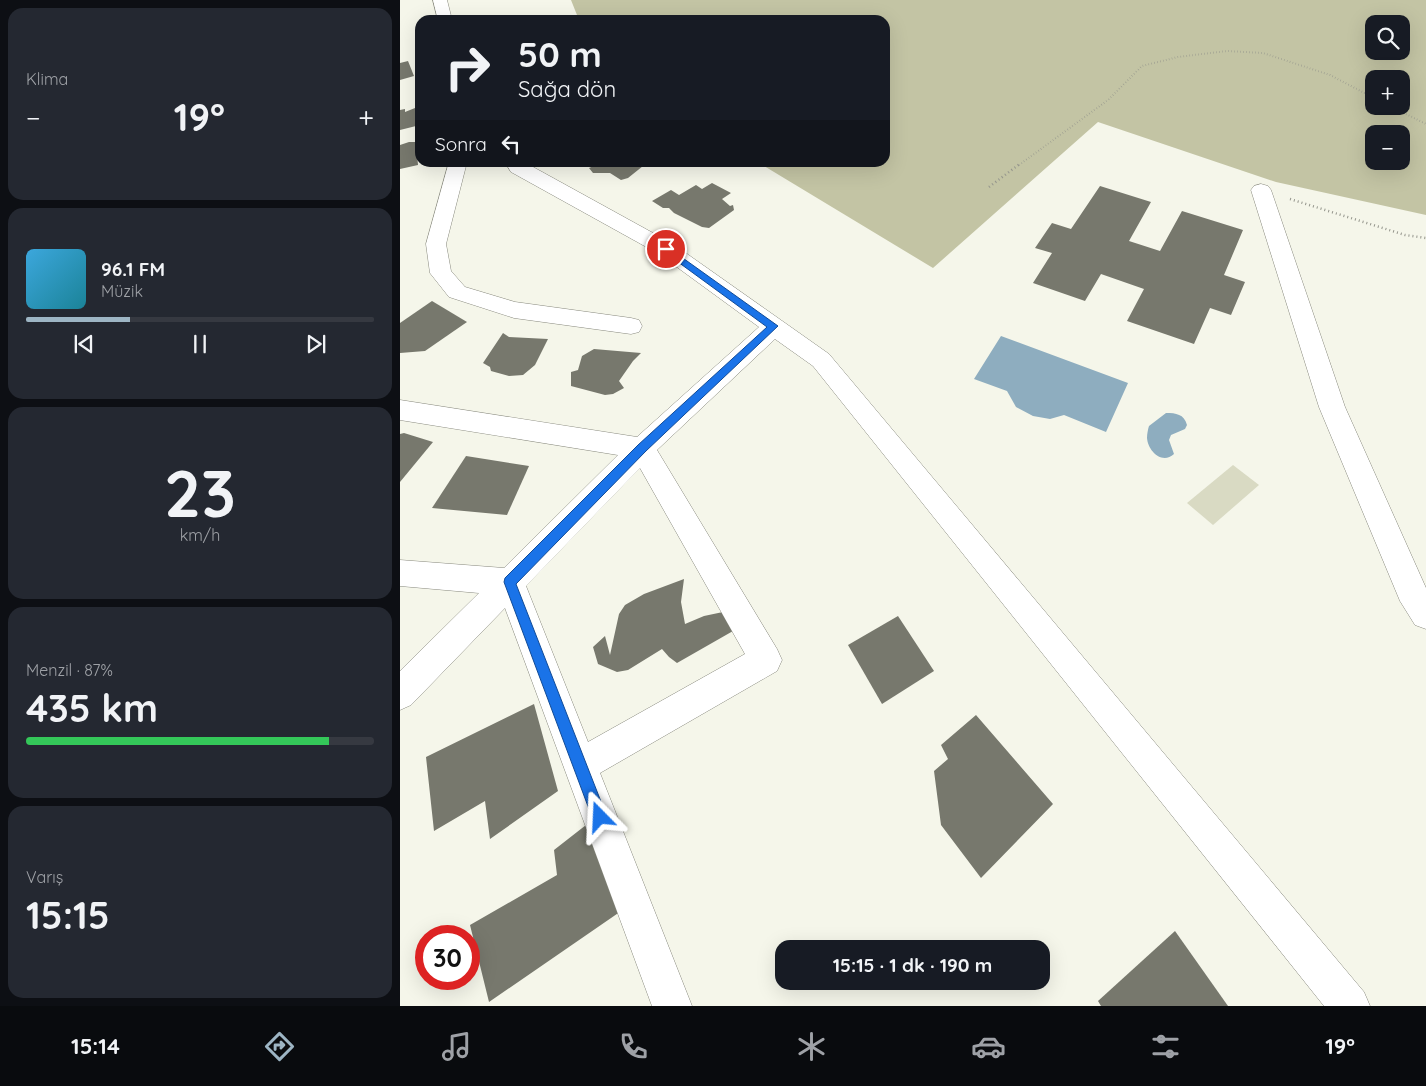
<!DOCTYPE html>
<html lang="tr">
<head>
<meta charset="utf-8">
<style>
	:root { --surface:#171b24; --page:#242831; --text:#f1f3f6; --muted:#9ea1a6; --line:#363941; --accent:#9db5c4 }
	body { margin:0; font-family:Quicksand,sans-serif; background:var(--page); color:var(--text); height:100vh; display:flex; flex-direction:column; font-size:19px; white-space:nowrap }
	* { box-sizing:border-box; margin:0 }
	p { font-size:16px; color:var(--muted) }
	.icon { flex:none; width:28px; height:28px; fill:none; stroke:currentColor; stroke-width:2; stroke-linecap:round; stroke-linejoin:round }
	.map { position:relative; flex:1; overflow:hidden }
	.panel { display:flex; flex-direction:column; gap:8px; padding:8px; background:#0d0f14; width:400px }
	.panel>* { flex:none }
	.guide { position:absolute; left:15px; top:15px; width:475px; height:152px; border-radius:15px; box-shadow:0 5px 20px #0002; background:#171b24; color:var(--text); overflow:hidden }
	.controls { position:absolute; left:965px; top:15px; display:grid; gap:10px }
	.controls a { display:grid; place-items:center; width:45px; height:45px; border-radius:10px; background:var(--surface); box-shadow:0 5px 20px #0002; font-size:25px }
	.speed { position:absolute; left:15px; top:925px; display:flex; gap:10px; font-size:25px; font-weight:700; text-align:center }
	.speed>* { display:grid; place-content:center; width:65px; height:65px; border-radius:50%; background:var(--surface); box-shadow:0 5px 20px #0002; line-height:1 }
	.speed .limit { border:8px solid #d22; background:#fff; color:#111 }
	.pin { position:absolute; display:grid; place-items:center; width:42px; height:42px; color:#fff; margin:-21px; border:2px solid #fff; border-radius:50%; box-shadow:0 1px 5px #0007 }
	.me { position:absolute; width:55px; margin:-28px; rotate:339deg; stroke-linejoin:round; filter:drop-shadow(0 0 4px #0008) }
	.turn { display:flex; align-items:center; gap:18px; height:105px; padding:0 20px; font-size:22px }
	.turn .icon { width:65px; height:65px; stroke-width:2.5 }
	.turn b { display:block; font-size:35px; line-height:42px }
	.then { display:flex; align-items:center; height:48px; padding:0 20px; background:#0003; gap:10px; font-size:19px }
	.big { font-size:38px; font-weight:800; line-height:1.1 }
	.panel .widget { flex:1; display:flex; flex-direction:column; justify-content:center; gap:8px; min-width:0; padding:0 18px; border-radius:15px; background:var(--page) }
	.panel .dial { align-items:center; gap:0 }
	.dial b { font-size:65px; line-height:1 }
	.song { display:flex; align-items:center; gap:15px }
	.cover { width:60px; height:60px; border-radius:8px; background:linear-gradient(135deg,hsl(200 70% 55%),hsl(190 70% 35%)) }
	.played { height:5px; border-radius:2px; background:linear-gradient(90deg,var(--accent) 30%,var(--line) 30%) }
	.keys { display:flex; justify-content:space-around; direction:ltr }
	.heat { display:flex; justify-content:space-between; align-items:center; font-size:28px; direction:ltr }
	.charge { height:8px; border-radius:4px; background:linear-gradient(90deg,#34c759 87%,var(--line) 0) }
	.trip { position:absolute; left:375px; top:940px; width:275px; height:50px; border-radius:15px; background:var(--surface); box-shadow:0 5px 20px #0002; font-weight:800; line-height:50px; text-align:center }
	.menu { display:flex; height:80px; justify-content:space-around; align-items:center; background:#090b0e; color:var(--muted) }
	.menu .icon { width:35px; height:35px }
	.menu .selected { color:var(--accent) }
	.menu b { font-size:22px; color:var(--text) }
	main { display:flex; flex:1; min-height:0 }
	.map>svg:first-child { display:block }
	.green { fill:#d9dac3 }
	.forest { fill:#c3c4a4; fill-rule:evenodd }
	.water { fill:#8eadbf }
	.building { fill:#77786d }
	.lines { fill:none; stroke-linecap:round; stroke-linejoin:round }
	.minor-casing { stroke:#88897e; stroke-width:1 }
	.path-far1 { stroke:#94958c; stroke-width:2; stroke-dasharray:0.5 2.5; stroke-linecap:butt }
	.path { stroke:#94958c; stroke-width:2.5; stroke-dasharray:1 3; stroke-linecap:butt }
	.minor { fill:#fff; fill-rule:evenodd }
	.route { fill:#1a73e8; stroke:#114b97 }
</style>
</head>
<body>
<main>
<section class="panel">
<div class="widget"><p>Klima</p>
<div class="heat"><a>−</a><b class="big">19°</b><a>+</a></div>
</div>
<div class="widget">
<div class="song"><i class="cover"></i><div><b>96.1 FM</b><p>Müzik</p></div></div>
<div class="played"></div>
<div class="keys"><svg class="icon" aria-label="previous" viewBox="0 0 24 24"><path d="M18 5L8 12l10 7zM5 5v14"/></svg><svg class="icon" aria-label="pause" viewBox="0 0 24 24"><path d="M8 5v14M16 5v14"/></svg><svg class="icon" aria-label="next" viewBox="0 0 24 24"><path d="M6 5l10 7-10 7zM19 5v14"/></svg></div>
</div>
<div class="widget dial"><b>23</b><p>km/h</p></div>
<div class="widget"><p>Menzil · 87%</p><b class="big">435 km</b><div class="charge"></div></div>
<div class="widget"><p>Varış</p><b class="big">15:15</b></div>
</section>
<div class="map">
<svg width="1026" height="1006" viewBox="0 0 1026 1006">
	<rect width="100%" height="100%" fill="#f5f6ea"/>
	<polygon class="green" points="833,465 859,485 813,525 787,503"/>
	<path class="forest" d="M171,0h855v215l-150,-33 -178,-60 -165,146 -174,-105 126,-1v-142h-306zM974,24h27v27h-27zM974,79h27v27h-27zM974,134h27v27h-27z"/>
	<g class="water">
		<polygon points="601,336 728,383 706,432 664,415 650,419 633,416 616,407 607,391 574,379"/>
		<path d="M766,413c10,0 18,1 21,12l-2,4 -14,6 -2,5 5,14c-12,11 -26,-3 -27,-16 0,-4 1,-9 2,-12z"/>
	</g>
	<g class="building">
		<polygon points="8,61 14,76 0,80 0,63"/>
		<polygon points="20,106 20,125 0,130 0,110 5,109 5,112"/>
		<polygon points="9,142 16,142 18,165 0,169 0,145"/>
		<polygon points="191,162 248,162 228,178 221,180 210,173 193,173 189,168 196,165"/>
		<polygon points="312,183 331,193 322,199 330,206 333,205 334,210 309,228 302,227 274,213 269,208 263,208 252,201 271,190 279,195 296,185 302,189"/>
		<polygon points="700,186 751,202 729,241 760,251 782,211 843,230 824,275 845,282 831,315 810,308 794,344 727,321 744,289 701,274 685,301 633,283 652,253 635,248 652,223 671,229"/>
		<polygon points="32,301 67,322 25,351 0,353 0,323"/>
		<polygon points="103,333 109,337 148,339 135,365 123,375 109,376 91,371 90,367 83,363"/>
		<polygon points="194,349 241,353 233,361 219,381 224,388 213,394 205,395 171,386 171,372 178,370 182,356"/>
		<polygon points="4,433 33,442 0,482 0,434"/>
		<polygon points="66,456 129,466 107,515 32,508"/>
		<polygon points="284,579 281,602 285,624 304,616 323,612 333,631 277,663 269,657 262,649 228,670 217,672 198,664 193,647 205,636 210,655 219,614 225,605 244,594"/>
		<polygon points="498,616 534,671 482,704 448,645"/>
		<polygon points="134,704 158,791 90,839 85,801 34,831 26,757"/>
		<polygon points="576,715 653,804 581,878 541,825 534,771 548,759 541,745"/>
		<polygon points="186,825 227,907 89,1002 70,925 157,875 154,850"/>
		<polygon points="775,931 828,1006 701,1006 698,1001"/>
	</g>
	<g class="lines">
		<defs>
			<g id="minor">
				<polygon points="33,0 47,0 52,20 38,20"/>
				<polygon points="49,162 67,162 46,244 51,271 65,287 115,302 231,318 239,320 242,326 239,332 231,334 114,318 49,297 30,273 26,244"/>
				<path d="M105,162h19l149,82 156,110 535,638 6,14h-46l-511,-640 -38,-27 -118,111 120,199 5,11 -5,11 -177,102 92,233h-40l-147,-398 -94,97 -11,5v-39l79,-78 -79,-7v-26l104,8 114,-113 -218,-35v-20l237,37 122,-110 -100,-73 -148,-82zM240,468l105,186 -157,88 -62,-156z"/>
				<polygon points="861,184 868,186 871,190 945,407 1026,588 1026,629 1015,625 1000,601 919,407 851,190 854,186"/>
			</g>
		</defs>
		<use href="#minor" class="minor-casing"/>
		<g class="path-far1">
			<polyline points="990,106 1026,124"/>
			<polyline points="619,165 708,100 742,66 778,57 827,51 863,53 930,75 974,98"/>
		</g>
		<g class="path">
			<polyline points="589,187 621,163"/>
			<polyline points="890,199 1005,235 1026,238"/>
		</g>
		<use href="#minor" class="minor"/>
	</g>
	<polygon class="route" points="266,246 378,326 246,451 116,584 207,817 205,822 200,824 195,822 192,817 104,582 105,578 238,445 367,327 263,251 262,249"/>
</svg>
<div class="controls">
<a><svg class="icon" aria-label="search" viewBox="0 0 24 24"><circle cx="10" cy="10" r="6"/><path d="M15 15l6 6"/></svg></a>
<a>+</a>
<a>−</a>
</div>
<div class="speed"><div class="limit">30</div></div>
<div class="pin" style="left:266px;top:249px;background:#d93025"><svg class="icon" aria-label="arrive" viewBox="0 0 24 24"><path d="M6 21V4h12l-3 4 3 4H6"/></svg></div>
<svg class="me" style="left:200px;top:817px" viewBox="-20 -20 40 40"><path d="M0-17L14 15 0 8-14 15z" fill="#1a73e8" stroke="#fff" stroke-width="4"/></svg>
<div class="trip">15:15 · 1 dk · 190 m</div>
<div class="guide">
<div class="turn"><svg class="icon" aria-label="right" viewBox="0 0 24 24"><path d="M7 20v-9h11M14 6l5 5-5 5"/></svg><div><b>50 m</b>Sağa dön</div></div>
<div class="then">Sonra<svg class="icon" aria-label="left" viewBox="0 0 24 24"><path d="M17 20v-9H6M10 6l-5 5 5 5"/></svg></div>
</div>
</div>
</main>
<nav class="menu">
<b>15:14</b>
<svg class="icon selected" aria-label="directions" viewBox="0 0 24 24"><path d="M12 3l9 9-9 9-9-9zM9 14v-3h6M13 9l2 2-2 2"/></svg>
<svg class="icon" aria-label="music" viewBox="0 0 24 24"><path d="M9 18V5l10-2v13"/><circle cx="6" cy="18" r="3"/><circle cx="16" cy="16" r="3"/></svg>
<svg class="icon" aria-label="phone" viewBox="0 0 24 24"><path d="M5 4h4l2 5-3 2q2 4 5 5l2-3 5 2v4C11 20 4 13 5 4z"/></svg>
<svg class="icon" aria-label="climate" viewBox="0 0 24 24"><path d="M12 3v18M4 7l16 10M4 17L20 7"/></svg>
<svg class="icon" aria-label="car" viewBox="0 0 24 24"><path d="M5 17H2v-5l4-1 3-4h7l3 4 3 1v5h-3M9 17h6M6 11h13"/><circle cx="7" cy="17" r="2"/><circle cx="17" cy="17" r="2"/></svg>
<svg class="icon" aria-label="filters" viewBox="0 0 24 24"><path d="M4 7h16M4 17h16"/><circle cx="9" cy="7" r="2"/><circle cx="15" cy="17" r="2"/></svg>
<b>19°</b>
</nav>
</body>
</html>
